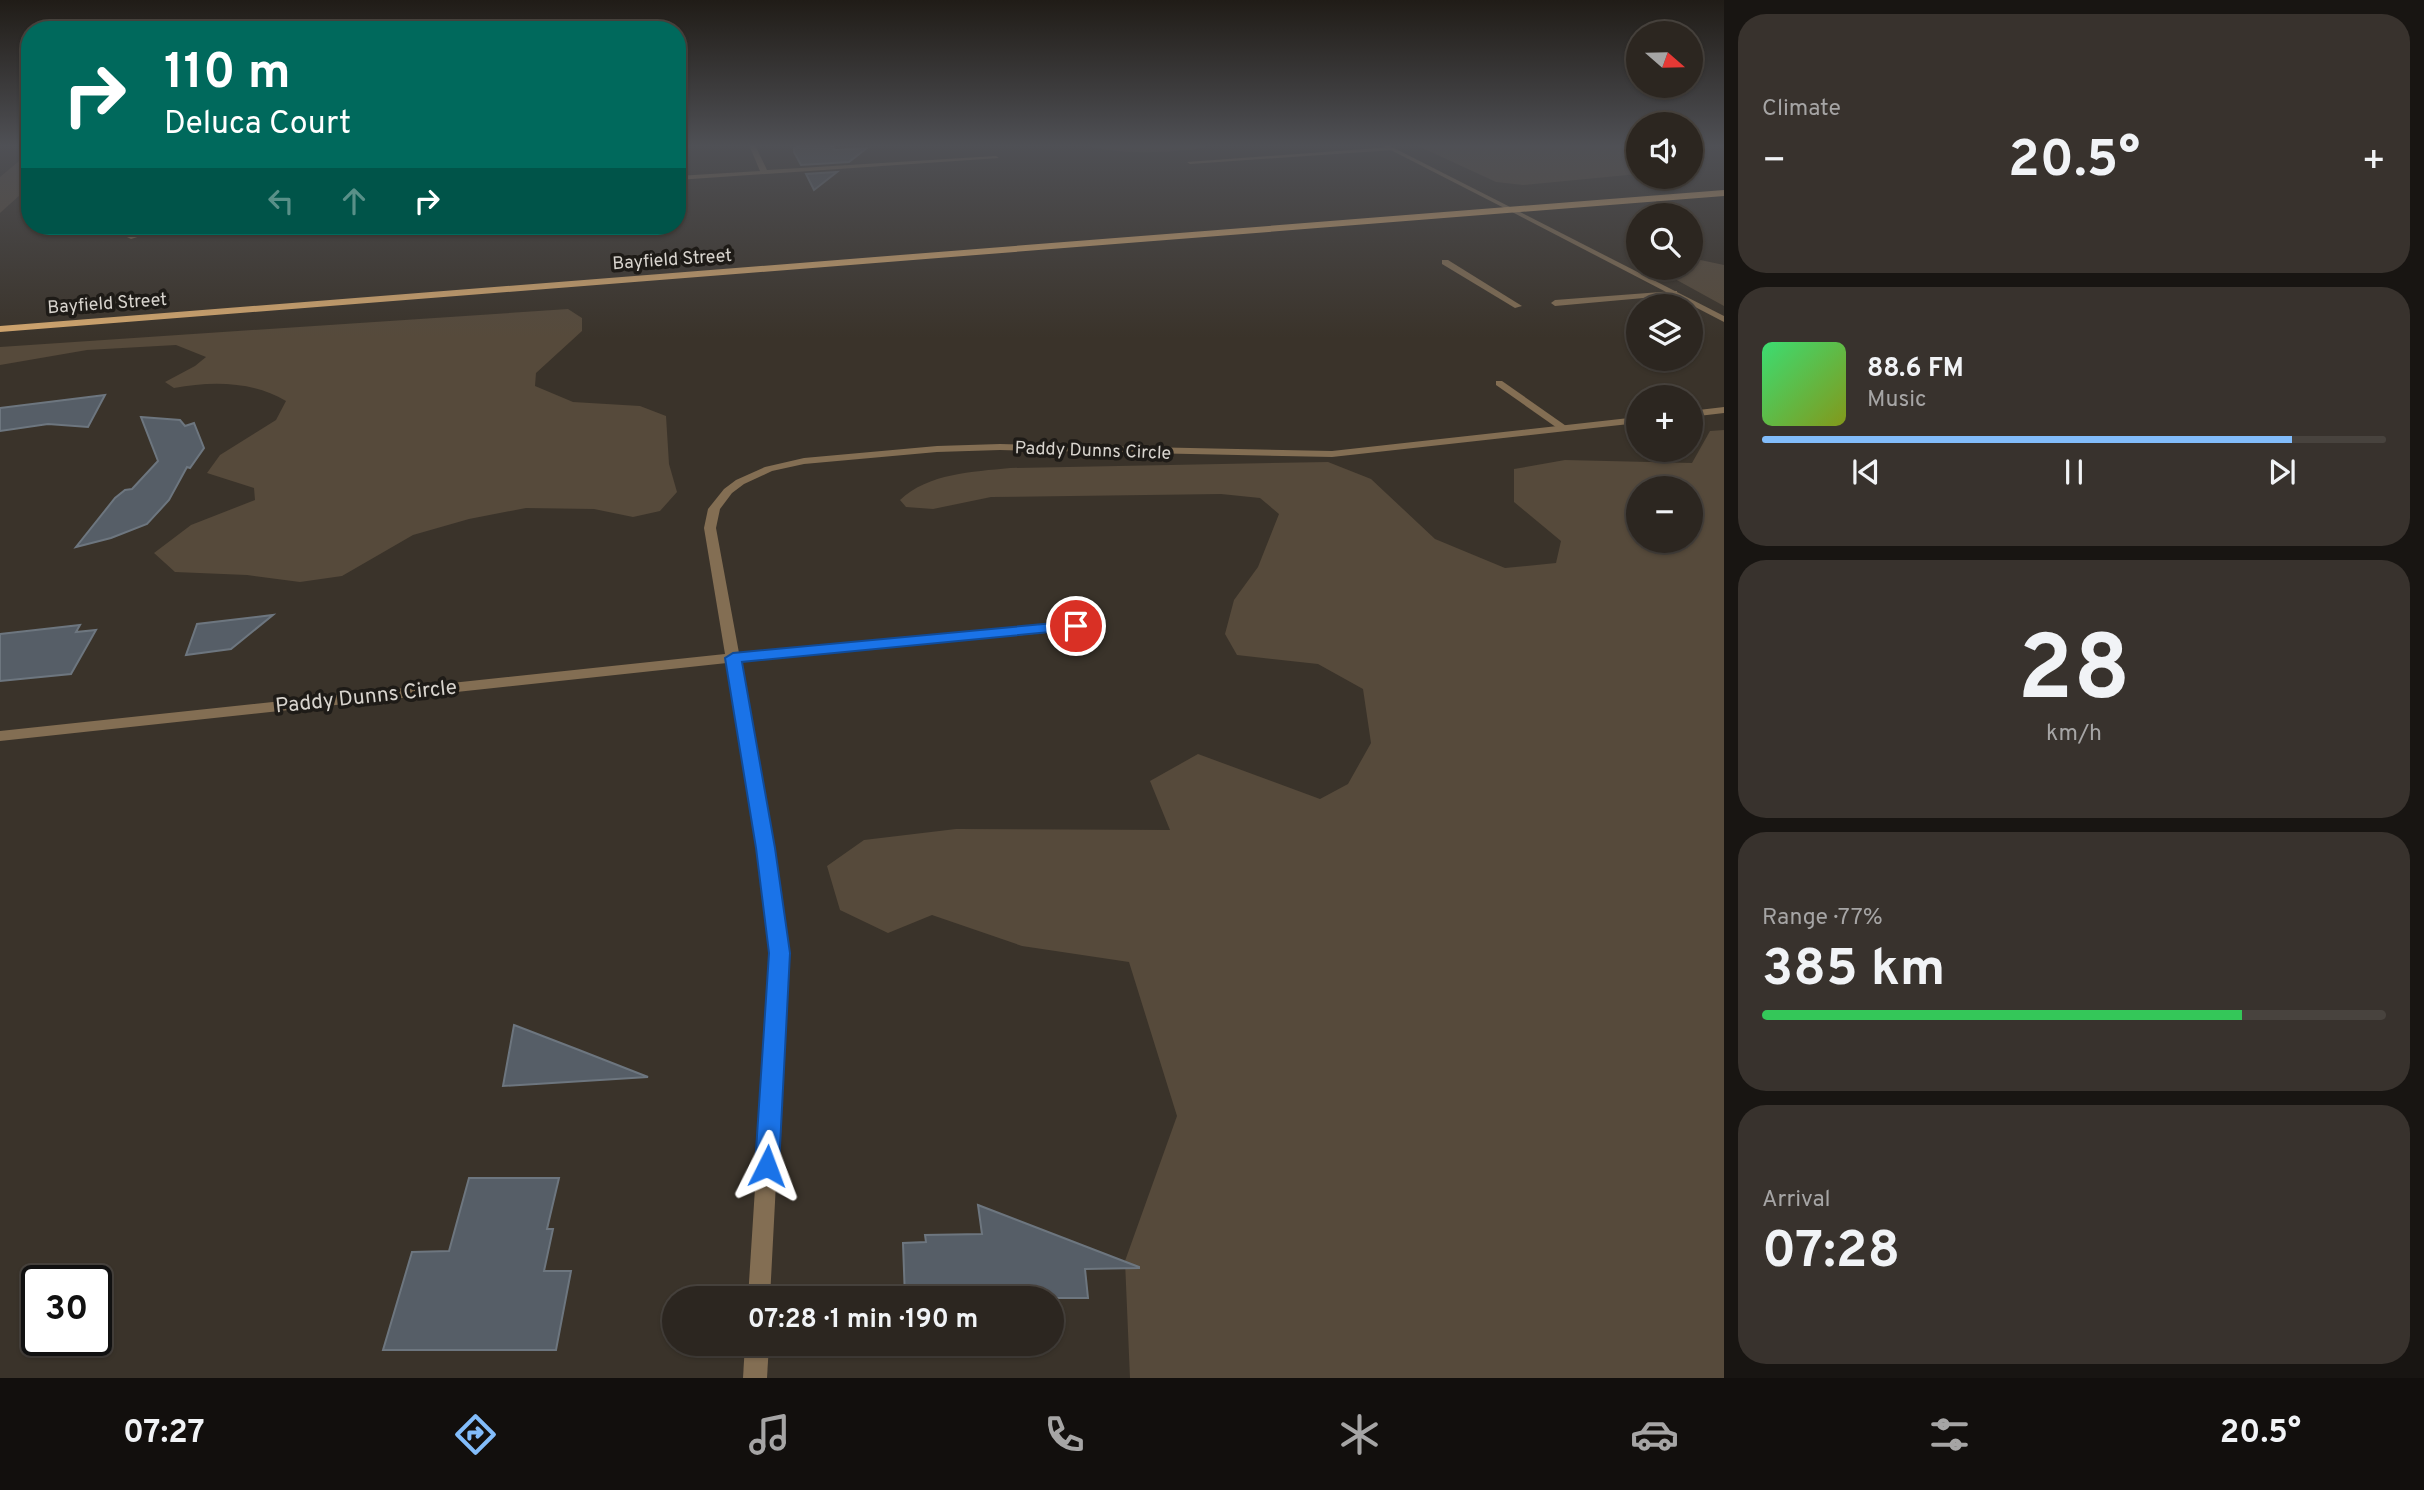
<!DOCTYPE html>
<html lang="en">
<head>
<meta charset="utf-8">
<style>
	:root { --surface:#2c2620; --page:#38322d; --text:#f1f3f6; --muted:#a6a5a5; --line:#48433e; --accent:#82bcfa }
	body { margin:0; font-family:Overpass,sans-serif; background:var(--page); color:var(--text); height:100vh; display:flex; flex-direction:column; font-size:26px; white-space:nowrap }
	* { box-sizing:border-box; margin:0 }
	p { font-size:23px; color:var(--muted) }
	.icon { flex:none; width:38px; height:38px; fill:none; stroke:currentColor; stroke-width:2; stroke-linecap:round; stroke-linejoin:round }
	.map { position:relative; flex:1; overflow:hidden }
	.details { display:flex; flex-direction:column; gap:14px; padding:14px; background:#181512; width:700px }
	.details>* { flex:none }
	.hud { position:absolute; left:21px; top:21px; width:665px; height:214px; border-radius:28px; box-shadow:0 2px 5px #0004,0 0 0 2px var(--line); background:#00695c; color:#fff; overflow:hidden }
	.needle { width:46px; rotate:110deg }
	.tools { position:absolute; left:1626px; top:21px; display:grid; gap:14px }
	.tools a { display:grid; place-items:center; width:77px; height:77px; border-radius:50%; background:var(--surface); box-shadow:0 2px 5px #0004,0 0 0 2px var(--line); font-size:35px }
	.speed { position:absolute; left:21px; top:1265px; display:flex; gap:14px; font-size:35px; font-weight:700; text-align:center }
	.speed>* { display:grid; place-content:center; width:91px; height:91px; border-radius:50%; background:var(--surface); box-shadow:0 2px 5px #0004,0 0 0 2px var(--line); line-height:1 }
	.speed .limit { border:4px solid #111; border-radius:10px; background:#fff; color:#111 }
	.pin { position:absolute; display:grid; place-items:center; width:60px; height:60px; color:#fff; margin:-30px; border:4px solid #fff; border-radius:50%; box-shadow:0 2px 7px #0007 }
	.me { position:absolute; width:77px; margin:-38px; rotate:3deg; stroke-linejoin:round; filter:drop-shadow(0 0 5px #0008) }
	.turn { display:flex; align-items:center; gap:24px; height:147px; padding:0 28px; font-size:32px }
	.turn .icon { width:91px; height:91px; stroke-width:2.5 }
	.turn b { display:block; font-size:49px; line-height:60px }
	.lanes { display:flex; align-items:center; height:66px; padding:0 28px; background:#0003; justify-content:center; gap:35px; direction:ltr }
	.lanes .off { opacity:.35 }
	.big { font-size:52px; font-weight:700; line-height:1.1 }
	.details .card { flex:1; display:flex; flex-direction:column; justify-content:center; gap:10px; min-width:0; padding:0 24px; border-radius:28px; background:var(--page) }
	.details .dial { align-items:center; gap:0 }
	.dial b { font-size:91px; line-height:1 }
	.song { display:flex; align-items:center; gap:21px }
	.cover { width:84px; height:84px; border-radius:10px; background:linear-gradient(135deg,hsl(140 70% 55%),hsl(70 70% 35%)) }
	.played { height:7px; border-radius:4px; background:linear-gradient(90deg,var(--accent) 85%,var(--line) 85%) }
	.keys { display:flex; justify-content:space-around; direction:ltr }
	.heat { display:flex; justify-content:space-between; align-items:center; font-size:38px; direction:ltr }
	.charge { height:10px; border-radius:5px; background:linear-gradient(90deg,#34c759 77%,var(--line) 0) }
	.trip { position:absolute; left:662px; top:1286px; width:402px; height:70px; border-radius:35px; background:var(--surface); box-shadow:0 2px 5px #0004,0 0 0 2px var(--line); font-weight:700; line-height:70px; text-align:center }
	.tab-bar { display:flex; height:112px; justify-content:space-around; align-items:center; background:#120f0d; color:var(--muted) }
	.tab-bar .icon { width:49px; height:49px }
	.tab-bar .selected { color:var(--accent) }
	.tab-bar b { font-size:32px; color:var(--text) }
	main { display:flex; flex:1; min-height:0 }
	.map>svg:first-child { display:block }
	.green { fill:#564a3b; fill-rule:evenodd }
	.building { fill:#565e67; stroke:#6d767f; stroke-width:2 }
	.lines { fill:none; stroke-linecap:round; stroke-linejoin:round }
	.service { fill:#836e53; fill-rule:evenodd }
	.minor { fill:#836e53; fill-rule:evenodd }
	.tertiary { fill:#836e53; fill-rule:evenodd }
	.primary { fill:#d2a66e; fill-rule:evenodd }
	.route { fill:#1a73e8; stroke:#114b97; stroke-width:2 }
	.labels { text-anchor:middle; stroke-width:7; stroke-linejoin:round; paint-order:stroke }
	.far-street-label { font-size:18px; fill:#d8d4ce; stroke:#1e1b17 }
	.street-label { font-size:21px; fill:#d8d4ce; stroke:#1e1b17 }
</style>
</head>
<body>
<main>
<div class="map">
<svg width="1724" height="1378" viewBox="0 0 1724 1378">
	<rect width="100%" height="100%" fill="#3a332a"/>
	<g class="green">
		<path d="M1084,145h122l-2,3c-35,5 -87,7 -120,-3z"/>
		<polygon points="1416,145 1619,145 1638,150 1638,174 1523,185 1496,182"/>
		<polygon points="30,152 30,186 0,213 0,177"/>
		<polygon points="1691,258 1724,265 1724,306 1655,268 1690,268"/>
		<path d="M568,309l14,9v13l-46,42 -1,13 38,16 67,4 26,10 3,48 8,28 -17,19 -27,6 -39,-8 -68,-1 -57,11 -56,16 -71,41 -42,6 -53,-7 -72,-3 -21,-19 37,-28 64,-25 -1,-12 -47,-15 13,-18 56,-35 10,-19c-34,-20 -74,-20 -112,-13l-9,-6 30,-16 11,-9 -30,-12 -89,5 -87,15v-18z"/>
		<path d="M1724,430v948h-594l-5,-117 52,-145 -48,-154 -107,-16 -90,-31 -44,18 -48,-23 -13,-44 37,-26 92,-11 214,1 -20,-49 48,-27 122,45 28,-15 23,-41 -8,-54 -45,-25 -81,-9 -12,-21 9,-34 24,-33 21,-53 -19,-16 -39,-4 -230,3 -58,12 -27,-2 -6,-7c29,-27 72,-28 110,-32l318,-6 43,17 64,60 70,29 51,-5 5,-22 -47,-39v-33l51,-9 127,3 18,-32zM1638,488h52v53h-52z"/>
	</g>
	<g class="building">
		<polygon points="796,145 832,145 835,150 867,148 849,162 801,165 794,152 794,148 798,148"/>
		<polygon points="837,172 814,190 806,174"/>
		<polygon points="105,395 88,427 48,424 0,431 0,408"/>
		<polygon points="141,417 180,420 185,426 194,423 204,448 190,468 187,467 169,500 147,524 111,538 76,547 115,498 125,490 132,489 158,461"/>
		<polygon points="273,615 231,649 186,655 197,624"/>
		<polygon points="80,625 76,632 96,630 71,674 0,681 0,634"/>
		<polygon points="514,1025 579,1050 648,1077 503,1086"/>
		<polygon points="469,1178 559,1178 547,1229 553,1229 544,1271 571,1271 556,1350 383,1350 412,1252 449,1251"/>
		<polygon points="978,1205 1139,1267 1139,1268 1085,1269 1088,1298 905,1298 903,1243 926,1242 925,1235 982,1234"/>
	</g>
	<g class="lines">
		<g class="service">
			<polygon points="1392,147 1394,150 1190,164 1187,162"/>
			<polygon points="1442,260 1448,260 1522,306 1515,308 1442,264"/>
			<polygon points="1674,291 1677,291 1677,295 1555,306 1551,303 1555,300"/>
			<polygon points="1496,381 1502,381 1569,428 1560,430 1496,385"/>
		</g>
		<g class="minor">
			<polygon points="749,145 755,145 767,170 996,156 999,158 677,180 677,176 760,171"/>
			<polygon points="1514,209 1724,316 1724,322 1512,212"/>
			<polygon points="161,226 172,226 131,239 127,237"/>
			<polygon points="1724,407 1724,413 1690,417 1690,411"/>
			<polygon points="1638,417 1638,423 1332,457 1000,450 937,452 804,464 772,471 744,484 732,493 720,509 716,528 739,653 1076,622 1083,626 1076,630 740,662 774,848 788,953 770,1298 748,1298 770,953 758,848 727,663 0,741 0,731 725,654 704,528 708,509 724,489 736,480 765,467 804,458 937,446 1000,444 1332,451"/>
			<polygon points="745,1344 769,1344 767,1378 743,1378"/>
		</g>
		<polygon class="tertiary" points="1381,145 1388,145 1518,211 1512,212"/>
		<polygon class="primary" points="1724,190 1724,196 0,332 0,326"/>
	</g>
	<linearGradient id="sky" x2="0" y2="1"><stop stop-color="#201c17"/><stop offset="0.43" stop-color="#4f5055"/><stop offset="1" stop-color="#4f5055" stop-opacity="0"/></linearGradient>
	<rect width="1724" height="338" fill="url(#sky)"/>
	<polygon class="route" points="1076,621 1081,623 1083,626 1081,629 742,662 775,848 790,953 779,1166 776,1174 767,1178 759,1174 755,1166 769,953 756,848 725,658 733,653"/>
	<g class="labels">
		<g class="far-street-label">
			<text transform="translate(672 259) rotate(-4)" y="6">Bayfield Street</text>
			<text transform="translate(107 303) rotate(-4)" y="6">Bayfield Street</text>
			<text transform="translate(1093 450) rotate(2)" y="6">Paddy Dunns Circle</text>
		</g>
		<g class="street-label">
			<text transform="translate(366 696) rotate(-6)" y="7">Paddy Dunns Circle</text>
		</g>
	</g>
</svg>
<div class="tools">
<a><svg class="needle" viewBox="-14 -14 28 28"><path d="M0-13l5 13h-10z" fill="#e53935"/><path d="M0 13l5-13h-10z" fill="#a6a5a5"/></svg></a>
<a><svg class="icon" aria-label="sound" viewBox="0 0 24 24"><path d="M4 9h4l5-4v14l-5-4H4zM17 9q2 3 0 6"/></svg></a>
<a><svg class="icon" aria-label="search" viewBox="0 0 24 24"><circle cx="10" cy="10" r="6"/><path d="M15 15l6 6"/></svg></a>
<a><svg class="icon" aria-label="layers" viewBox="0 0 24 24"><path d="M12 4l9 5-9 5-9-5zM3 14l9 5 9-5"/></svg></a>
<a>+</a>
<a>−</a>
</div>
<div class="speed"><div class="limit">30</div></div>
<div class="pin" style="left:1076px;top:626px;background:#d93025"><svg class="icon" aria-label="arrive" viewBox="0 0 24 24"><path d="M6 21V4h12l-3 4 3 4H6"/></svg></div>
<svg class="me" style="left:767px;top:1166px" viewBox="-20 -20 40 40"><path d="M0-17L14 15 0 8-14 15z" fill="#1a73e8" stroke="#fff" stroke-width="4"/></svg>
<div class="trip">07:28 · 1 min · 190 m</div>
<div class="hud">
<div class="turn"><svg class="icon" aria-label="right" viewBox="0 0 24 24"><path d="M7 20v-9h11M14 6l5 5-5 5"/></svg><div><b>110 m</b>Deluca Court</div></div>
<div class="lanes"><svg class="icon off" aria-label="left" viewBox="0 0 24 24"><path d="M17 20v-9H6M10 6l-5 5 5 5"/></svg><svg class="icon off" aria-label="ahead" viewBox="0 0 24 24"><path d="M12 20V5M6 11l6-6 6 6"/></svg><svg class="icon" aria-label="right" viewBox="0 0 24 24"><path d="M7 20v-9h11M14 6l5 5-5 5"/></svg></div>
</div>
</div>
<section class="details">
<div class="card"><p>Climate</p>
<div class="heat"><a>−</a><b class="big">20.5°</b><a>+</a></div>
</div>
<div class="card">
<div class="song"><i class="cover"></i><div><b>88.6 FM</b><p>Music</p></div></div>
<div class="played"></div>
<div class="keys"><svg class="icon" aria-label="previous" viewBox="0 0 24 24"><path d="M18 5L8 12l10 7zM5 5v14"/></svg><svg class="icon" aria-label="pause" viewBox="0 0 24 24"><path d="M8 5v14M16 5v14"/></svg><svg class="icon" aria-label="next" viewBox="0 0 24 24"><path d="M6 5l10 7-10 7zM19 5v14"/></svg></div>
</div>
<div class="card dial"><b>28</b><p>km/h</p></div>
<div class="card"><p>Range · 77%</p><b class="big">385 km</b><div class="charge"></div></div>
<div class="card"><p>Arrival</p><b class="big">07:28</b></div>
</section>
</main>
<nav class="tab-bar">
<b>07:27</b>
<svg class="icon selected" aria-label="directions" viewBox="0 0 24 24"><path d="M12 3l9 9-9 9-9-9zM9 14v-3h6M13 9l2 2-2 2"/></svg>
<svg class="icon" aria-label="music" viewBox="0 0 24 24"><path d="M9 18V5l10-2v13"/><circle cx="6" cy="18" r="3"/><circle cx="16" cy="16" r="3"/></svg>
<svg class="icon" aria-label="phone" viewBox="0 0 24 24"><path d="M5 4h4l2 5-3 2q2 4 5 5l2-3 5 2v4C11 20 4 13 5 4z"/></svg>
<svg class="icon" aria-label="climate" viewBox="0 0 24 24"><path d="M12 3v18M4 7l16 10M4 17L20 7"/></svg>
<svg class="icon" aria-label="car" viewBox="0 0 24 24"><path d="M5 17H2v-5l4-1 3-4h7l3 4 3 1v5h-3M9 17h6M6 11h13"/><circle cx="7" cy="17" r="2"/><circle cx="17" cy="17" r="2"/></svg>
<svg class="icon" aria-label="filters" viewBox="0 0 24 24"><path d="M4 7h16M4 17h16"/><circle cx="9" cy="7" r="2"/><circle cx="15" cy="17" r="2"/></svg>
<b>20.5°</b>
</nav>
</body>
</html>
